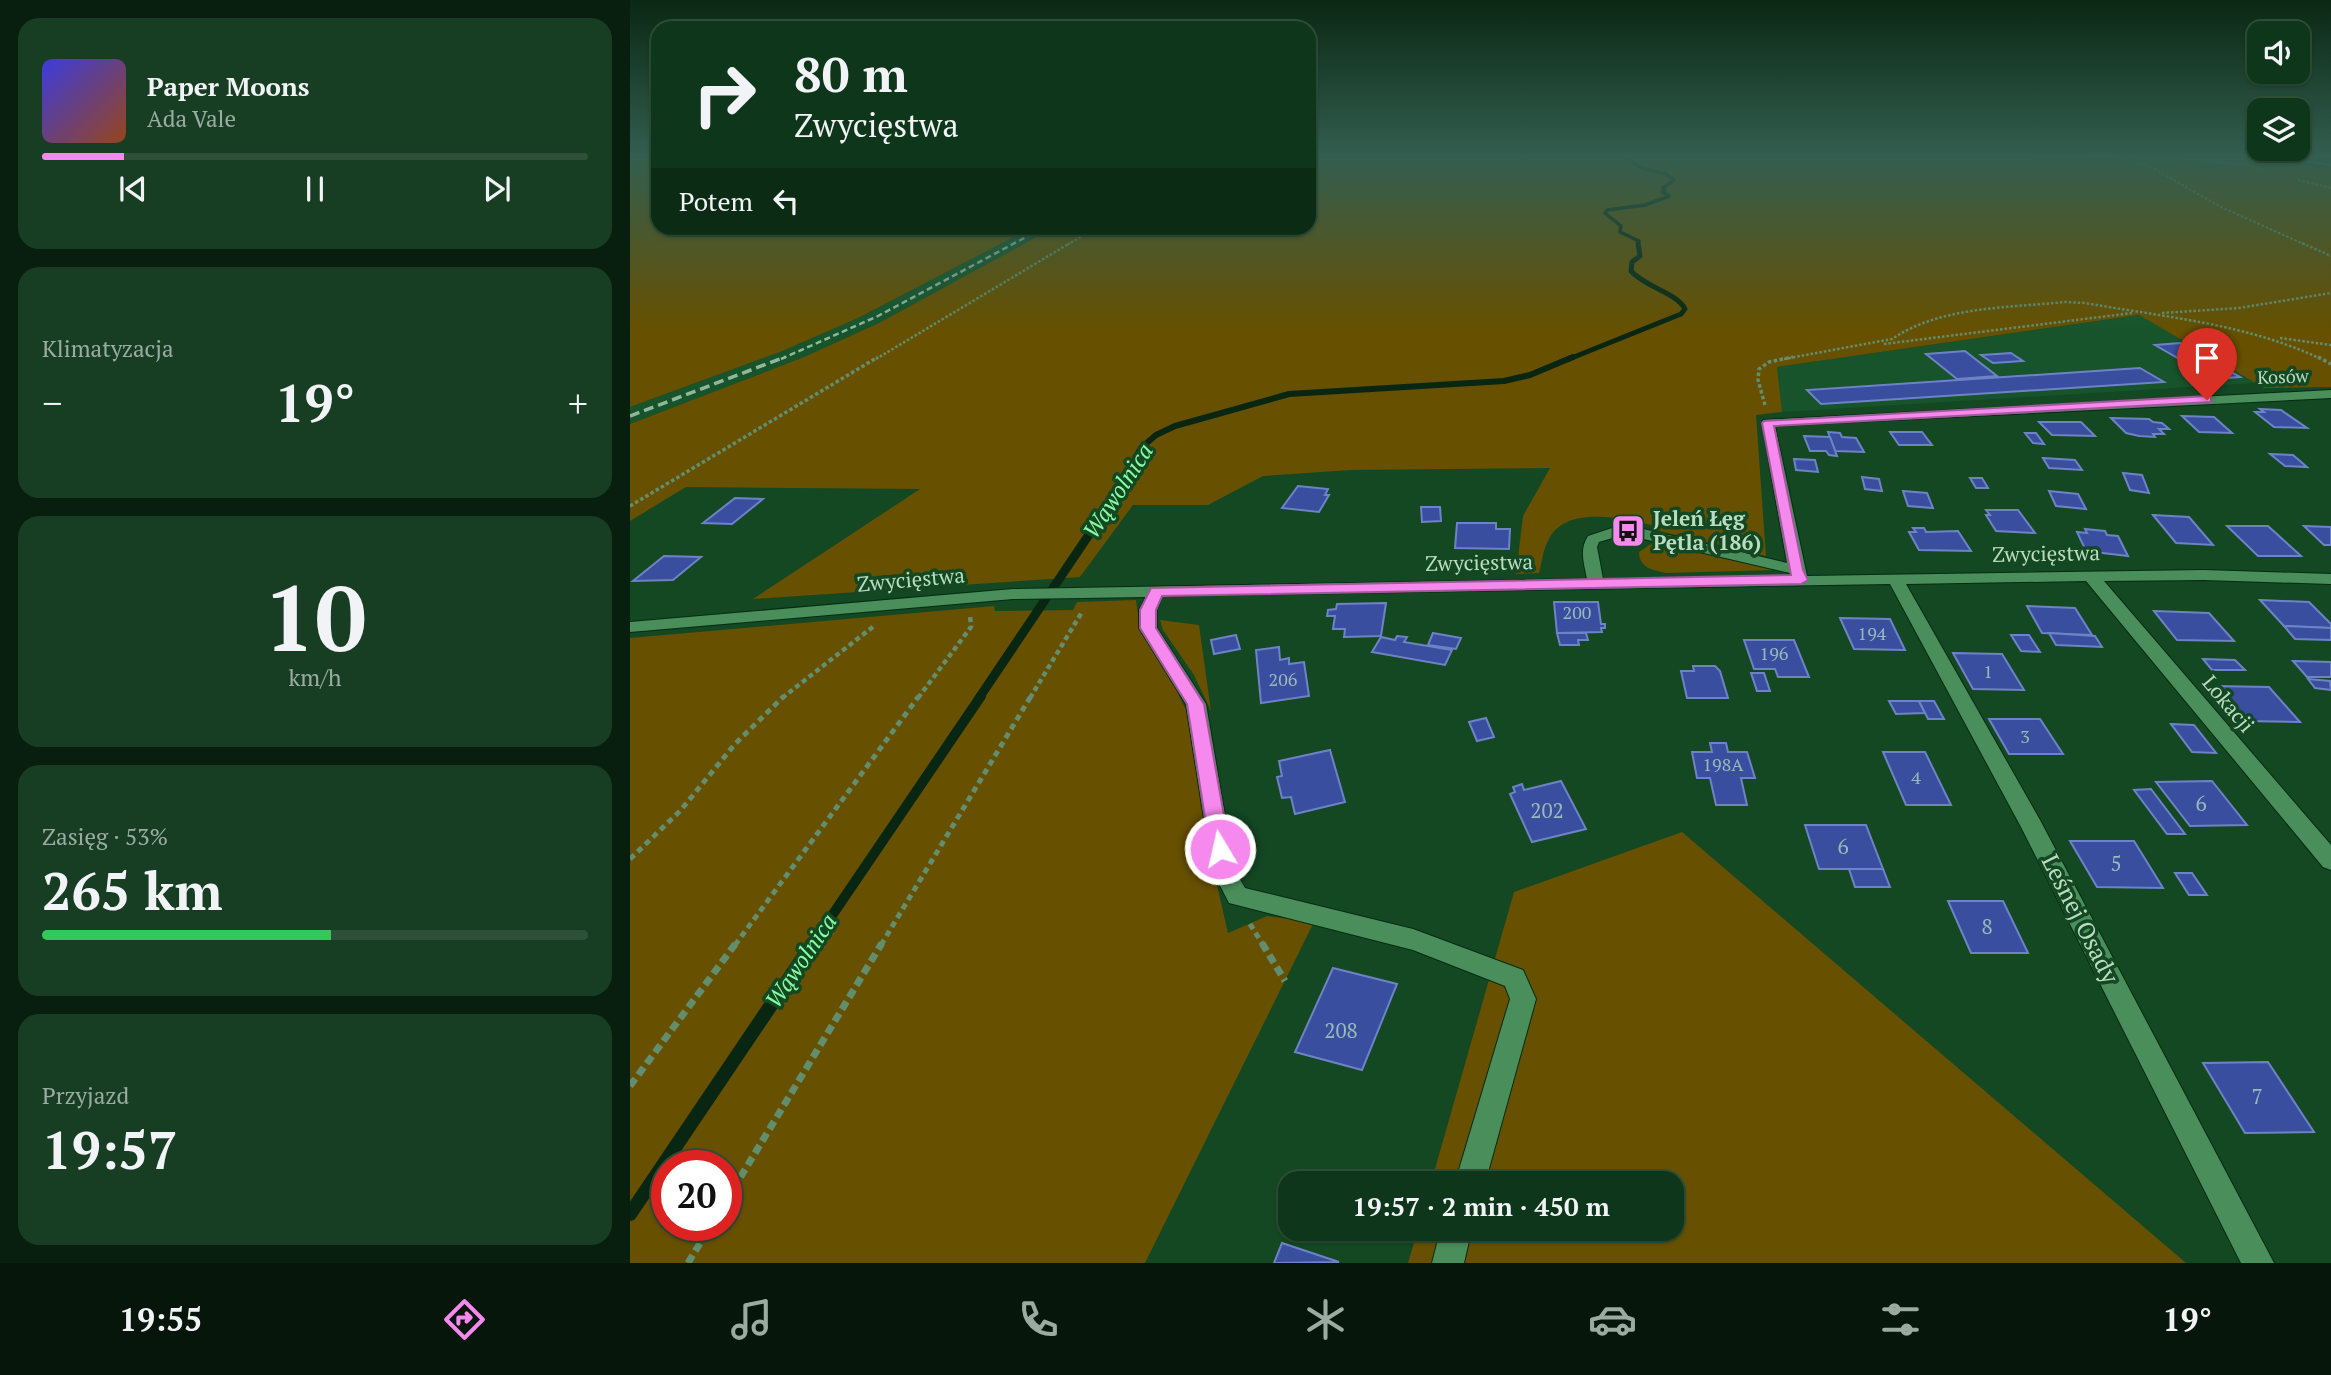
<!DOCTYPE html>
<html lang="pl">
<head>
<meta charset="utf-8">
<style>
	:root { --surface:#0e361a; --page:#173e23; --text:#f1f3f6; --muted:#9baba2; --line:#2e5039; --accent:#f689ed }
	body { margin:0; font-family:"PT Serif",serif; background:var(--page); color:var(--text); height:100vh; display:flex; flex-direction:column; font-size:26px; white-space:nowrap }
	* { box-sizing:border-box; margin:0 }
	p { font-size:23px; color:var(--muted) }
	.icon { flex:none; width:38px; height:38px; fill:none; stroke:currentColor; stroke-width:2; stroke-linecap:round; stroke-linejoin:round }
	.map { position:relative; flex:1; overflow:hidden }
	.sheet { display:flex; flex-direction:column; gap:18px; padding:18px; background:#081e0e; width:630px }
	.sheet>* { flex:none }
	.hud { position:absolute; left:21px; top:21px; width:665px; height:214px; border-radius:21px; box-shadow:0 2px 5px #0004,0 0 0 2px var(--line); background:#0e361a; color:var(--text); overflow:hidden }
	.buttons { position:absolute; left:1617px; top:21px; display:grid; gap:14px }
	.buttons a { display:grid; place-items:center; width:63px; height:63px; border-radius:14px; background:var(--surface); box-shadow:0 2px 5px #0004,0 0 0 2px var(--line); font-size:35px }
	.speed { position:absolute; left:21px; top:1150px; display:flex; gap:14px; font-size:35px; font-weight:700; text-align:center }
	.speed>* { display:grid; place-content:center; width:91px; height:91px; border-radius:50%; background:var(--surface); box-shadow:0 2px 5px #0004,0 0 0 2px var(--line); line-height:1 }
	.speed .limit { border:10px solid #d22; background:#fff; color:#111 }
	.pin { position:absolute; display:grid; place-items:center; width:60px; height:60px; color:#fff; margin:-72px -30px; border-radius:50% 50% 50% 0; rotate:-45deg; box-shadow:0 0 7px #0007 }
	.pin .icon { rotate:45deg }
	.me { position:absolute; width:77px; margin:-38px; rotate:351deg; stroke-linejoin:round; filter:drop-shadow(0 0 5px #0008) }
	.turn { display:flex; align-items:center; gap:24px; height:147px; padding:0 28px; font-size:32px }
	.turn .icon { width:91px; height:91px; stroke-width:2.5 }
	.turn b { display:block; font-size:49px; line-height:60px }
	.then { display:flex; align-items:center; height:66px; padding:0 28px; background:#0003; gap:14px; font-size:26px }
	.big { font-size:52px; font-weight:700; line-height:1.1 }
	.sheet .widget { flex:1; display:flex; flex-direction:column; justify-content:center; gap:10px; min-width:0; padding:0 24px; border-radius:21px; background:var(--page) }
	.sheet .dial { align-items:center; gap:0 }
	.dial b { font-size:91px; line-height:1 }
	.song { display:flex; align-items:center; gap:21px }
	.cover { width:84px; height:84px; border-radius:10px; background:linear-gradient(135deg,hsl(240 70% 55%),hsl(20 70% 35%)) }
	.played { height:7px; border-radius:4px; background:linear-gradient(90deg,var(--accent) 15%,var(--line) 15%) }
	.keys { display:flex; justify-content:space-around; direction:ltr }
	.heat { display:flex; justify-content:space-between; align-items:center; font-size:38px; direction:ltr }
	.charge { height:10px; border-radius:5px; background:linear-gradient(90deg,#34c759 53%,var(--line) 0) }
	.trip { position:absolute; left:648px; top:1171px; width:406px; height:70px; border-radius:21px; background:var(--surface); box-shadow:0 2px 5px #0004,0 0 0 2px var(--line); font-weight:700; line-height:70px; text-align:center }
	.tab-bar { display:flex; height:112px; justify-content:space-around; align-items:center; background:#06160a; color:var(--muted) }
	.tab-bar .icon { width:49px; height:49px }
	.tab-bar .active { color:var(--accent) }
	.tab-bar b { font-size:32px; color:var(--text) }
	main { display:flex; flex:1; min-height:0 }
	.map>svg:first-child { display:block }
	.built { fill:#17542b }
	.green { fill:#675000; fill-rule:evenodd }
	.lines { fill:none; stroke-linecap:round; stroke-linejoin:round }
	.stream-far5 { stroke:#082611; stroke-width:3.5 }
	.stream-far4 { stroke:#082611; stroke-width:5 }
	.stream-far3 { stroke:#082611; stroke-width:6 }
	.stream-far2 { stroke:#082611; stroke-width:9 }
	.stream-far1 { stroke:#082611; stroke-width:10 }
	.stream { stroke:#082611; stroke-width:14 }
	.building { fill:#3a4e9f; stroke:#6e83c6; stroke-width:2 }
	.minor-casing { stroke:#062c12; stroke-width:2 }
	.path-far5 { stroke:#628e6e; stroke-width:2; stroke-dasharray:2.5 2; stroke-linecap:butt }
	.path-far4 { stroke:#628e6e; stroke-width:2.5; stroke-dasharray:2.5 2; stroke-linecap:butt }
	.path-far3 { stroke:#628e6e; stroke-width:3.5; stroke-dasharray:3.5 2.5; stroke-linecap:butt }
	.path-far2 { stroke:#628e6e; stroke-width:4.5; stroke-dasharray:5 3.5; stroke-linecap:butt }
	.path-far1 { stroke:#628e6e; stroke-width:5; stroke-dasharray:6 4.5; stroke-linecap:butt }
	.path { stroke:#628e6e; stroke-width:7; stroke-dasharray:9 5; stroke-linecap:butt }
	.minor { fill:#4a8e5b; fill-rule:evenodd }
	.rail-far1 { stroke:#90b799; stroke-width:2.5; stroke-dasharray:6 3.5; stroke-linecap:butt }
	.rail { stroke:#90b799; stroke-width:3.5; stroke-dasharray:10 5; stroke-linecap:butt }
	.route { fill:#f689ed; stroke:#a0599a; stroke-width:2 }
	.labels { text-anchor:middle; stroke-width:7; stroke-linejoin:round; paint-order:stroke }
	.far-street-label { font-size:18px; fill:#badcc0; stroke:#134823 }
	.number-label { font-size:18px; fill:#9ab8b8 }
	.poi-label { font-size:21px; font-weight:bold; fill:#badcc0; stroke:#134823; text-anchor:start }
	.street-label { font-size:21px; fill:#badcc0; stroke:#134823 }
	.near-number-label { font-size:21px; fill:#9ab8b8 }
	.water-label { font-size:23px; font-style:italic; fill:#87fda4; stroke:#134823 }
	.near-street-label { font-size:24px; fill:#badcc0; stroke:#134823 }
</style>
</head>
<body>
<main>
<section class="sheet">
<div class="widget">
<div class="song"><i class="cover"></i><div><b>Paper Moons</b><p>Ada Vale</p></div></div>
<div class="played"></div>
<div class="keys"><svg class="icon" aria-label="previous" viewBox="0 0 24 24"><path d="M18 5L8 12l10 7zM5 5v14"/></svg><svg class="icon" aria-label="pause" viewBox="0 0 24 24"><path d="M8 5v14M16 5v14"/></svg><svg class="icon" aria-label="next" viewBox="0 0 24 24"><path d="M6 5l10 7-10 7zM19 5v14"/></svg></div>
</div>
<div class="widget"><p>Klimatyzacja</p>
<div class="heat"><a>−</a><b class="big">19°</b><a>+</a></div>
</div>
<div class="widget dial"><b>10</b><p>km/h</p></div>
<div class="widget"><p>Zasięg · 53%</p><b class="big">265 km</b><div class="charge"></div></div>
<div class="widget"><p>Przyjazd</p><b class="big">19:57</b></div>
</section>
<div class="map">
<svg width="1701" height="1263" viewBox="0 0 1701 1263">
	<rect width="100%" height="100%" fill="#134823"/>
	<g class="built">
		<polygon points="401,228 423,228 249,323 174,357 0,424 0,407 150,352 228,318"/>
		<polygon points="1510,315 1625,383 1152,412 1147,367"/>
	</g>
	<g class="green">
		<polygon points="0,155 28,155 28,228 401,228 228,318 150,352 0,407"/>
		<path d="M679,155h648l154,5 10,-2 -6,-3h151l65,11v221l-67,1 -125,-73 -362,52 5,45 -26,3 10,141 -108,-25 2,-4c-30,-7 -95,-25 -112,14 -5,9 -6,21 -9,32l-23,1 7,-58 27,-48 -199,2 -88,6 -55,29h-75l-53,72 -327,22 167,-110 -234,-2 -56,34v-97l174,-67 75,-34 174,-95h256z"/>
		<path d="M1029,543l13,2 104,25 -110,3c-13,-3 -27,-5 -27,-21l12,-8z"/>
		<path d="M506,600l4,29 29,46 17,35 30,171 12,52 39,-17 47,6 -169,341h-515v-625l364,-32 1,5 78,-1 4,-8zM37,1166h59v59h-59z"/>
		<polygon points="530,620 569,625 581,711 564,675 533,630"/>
		<polygon points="1052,832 1556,1263 778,1263 788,1229 1041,1228 1041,1183 801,1183 884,892"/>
	</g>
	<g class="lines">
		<polyline class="stream-far5" points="993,155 1011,168 1036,174 1044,180 1033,188 1035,190 1032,192 1039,196 1015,205 977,210 975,213 991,226 990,232 1009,241 1008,245"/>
		<path class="stream-far4" d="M939,359l112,-45 4,-5c-8,-16 -40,-22 -54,-38l1,-9 8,-6 -2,-13"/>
		<polyline class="stream-far3" points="478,507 511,448 526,435 545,426 659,394 874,381 900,375 943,357"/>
		<polyline class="stream-far2" points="349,698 479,505"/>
		<polyline class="stream-far1" points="182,945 351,696"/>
		<polyline class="stream" points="0,1214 183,943"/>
	</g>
	<g class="building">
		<polygon points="1550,343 1610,377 1584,379 1525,345"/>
		<polygon points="1335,351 1367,376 1327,379 1296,354"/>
		<polygon points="1381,353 1393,361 1363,363 1351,355"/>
		<polygon points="1510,368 1534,382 1191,404 1177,390"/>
		<polygon points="1630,409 1651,410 1677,428 1644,427 1625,412 1634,412"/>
		<polygon points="1552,416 1584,417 1602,433 1569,432"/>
		<polygon points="1481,418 1519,419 1523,422 1532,423 1539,429 1529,429 1534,434 1523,434 1525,437 1509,436 1496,433"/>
		<polygon points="1409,422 1451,422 1465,436 1422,435"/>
		<polygon points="1198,432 1210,433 1212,437 1226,438 1234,452 1205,451"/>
		<polygon points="1260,432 1292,432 1302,445 1269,445"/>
		<polygon points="1395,433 1406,433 1414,444 1403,443"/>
		<polygon points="1174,436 1200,437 1207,456 1199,455 1196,451 1180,451"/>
		<polygon points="1640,454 1663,455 1677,467 1655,466"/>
		<polygon points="1413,458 1445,460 1452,470 1419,468"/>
		<polygon points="1164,459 1185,460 1188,472 1166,470"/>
		<polygon points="1493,473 1512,475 1519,493 1500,490"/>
		<polygon points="1232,477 1249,479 1252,491 1235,489"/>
		<polygon points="1340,478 1352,478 1358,488 1346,488"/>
		<polygon points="668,486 698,489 695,495 699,495 689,512 652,508"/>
		<polygon points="1273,491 1297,493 1303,508 1278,506"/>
		<polygon points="1419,491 1448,494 1456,509 1426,506"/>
		<polygon points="105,498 133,499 102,524 73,523"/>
		<polygon points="791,507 810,507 811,521 792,522"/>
		<polygon points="1356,510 1388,510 1405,533 1366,531 1356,515 1360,515"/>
		<polygon points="1523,515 1559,517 1583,545 1546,543"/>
		<polygon points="827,523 866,523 866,529 880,529 879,549 825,548"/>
		<polygon points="1597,526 1638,526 1671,556 1628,556"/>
		<polygon points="1674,526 1701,527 1701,545 1694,545"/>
		<polygon points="1283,528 1294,528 1296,532 1328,531 1341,551 1289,550 1279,532 1286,532"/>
		<polygon points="1455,529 1475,531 1477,535 1488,536 1498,556 1456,551 1447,532 1457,533"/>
		<polygon points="34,556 71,557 43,580 3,581"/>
		<polygon points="1630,600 1679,602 1701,624 1701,628 1654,626"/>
		<polygon points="924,602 968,602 971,624 975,624 975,628 971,628 972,632 927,633"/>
		<polygon points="756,603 751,636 714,637 715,629 703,629 705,616 697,616 698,610 706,609 707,604"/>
		<polygon points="1397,606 1445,608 1462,635 1412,633"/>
		<polygon points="1524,611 1579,613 1604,641 1547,640"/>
		<polygon points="1210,618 1260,619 1275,650 1224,649"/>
		<polygon points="1654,626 1701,628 1701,640 1665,639"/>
		<polygon points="803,633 831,638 826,649 798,645"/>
		<polygon points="927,633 956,633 958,640 948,640 949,645 930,645"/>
		<polygon points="1419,633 1465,636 1472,647 1426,645"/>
		<polygon points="606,635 610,649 584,654 581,640"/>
		<polygon points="1381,635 1399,635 1410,652 1391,651"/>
		<polygon points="767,636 777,637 774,642 822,650 815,665 742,652 751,637 765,640"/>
		<polygon points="1114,640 1164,640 1179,677 1148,677 1145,669 1124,669"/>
		<polygon points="649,647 650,660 659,658 659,664 674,662 679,696 631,703 626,650"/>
		<polygon points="1323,653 1372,654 1394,690 1343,689"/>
		<polygon points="1573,659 1605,660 1615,670 1582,670"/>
		<polygon points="1663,661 1701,662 1701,677 1677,677"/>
		<polygon points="1063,666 1085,666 1090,671 1098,698 1057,698 1051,671 1064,671"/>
		<polygon points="1121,673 1134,673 1140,691 1127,691"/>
		<polygon points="1678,679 1700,681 1701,690 1685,688"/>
		<polygon points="1585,686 1639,687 1670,722 1614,721"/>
		<polygon points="1259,701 1289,701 1295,713 1266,714"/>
		<polygon points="1289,701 1304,701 1314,719 1298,719"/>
		<polygon points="856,718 864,737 847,741 839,722"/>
		<polygon points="1359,719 1410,719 1433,754 1379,754"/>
		<polygon points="1541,724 1564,725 1586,753 1562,752"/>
		<polygon points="1080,743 1096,743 1098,752 1117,752 1125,778 1111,778 1117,805 1086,805 1080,778 1067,778 1062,752 1082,752"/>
		<polygon points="700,750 715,802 665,814 661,797 652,798 647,777 652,776 649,761"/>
		<polygon points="1253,752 1295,752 1321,805 1276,805"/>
		<polygon points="931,781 956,829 902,842 880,794 885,792 883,787 892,784 894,790"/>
		<polygon points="1582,781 1617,825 1560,826 1526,782"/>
		<polygon points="1521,789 1555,834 1537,834 1504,790"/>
		<polygon points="1175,825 1236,825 1253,869 1189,869"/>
		<polygon points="1440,841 1504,841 1533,888 1467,887"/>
		<polygon points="1219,869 1253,869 1260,887 1225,887"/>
		<polygon points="1545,873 1562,873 1577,895 1559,895"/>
		<polygon points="1318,901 1373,901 1398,953 1341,953"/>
		<polygon points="703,968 767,984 732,1070 665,1052"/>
		<polygon points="1638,1062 1684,1132 1615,1133 1573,1063"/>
		<polygon points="652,1243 709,1262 644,1263"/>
	</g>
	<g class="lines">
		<defs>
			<g id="minor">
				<polygon points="1638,155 1701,163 1701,167 1641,157"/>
				<path d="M1701,390v8l-556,28 32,150 397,-6 127,4v10l-127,-4 -100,1 227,264v25l-8,-3 -237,-286 -180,3 134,236 234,443h-33l-220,-436 -131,-243 -728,12 -5,14v18l49,76 28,165 11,19 168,41 110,41 13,29 -51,184h-30l55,-184 -5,-13 -92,-36 -184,-47 -17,-33 -26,-166 -47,-76v-18l7,-13 -133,2 -383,33v-10l383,-33 574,-10c-3,-16 -8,-29 1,-43l30,-10 17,1 152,36 -25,-140 1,-3zM989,536l16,1 155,36 1,3 -188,3 -6,-32 2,-5z"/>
				<polygon points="811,1228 842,1228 834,1263 802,1263"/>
			</g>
		</defs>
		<use href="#minor" class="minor-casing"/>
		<g class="path-far5">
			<polyline points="1370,155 1560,159 1614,165 1633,170"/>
			<polyline points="1503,161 1519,166 1591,207 1676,245"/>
			<polyline points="1668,180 1701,188"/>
			<polyline points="437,245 465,228"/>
		</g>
		<g class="path-far4">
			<polyline points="1672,243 1701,256"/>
			<polyline points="1532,313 1609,308 1701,293"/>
			<polyline points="1650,338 1701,345"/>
			<polyline points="1254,344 1502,313"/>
			<polyline points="246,359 440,243"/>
			<path d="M1154,359l108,-20c49,-33 115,-31 173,-37l20,1c79,14 163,21 236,56"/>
		</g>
		<g class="path-far3">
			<polyline points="1688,357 1701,364"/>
			<polyline points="1135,405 1128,380 1129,369 1139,362 1163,357"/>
			<polyline points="0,506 248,357"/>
		</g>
		<g class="path-far2">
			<polyline points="152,698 244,626"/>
			<polyline points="288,698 341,627 340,615"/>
			<polyline points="400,698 452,612"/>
		</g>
		<g class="path-far1">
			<polyline points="0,859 50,811 105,744 154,696"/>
			<polyline points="620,924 633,945"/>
			<polyline points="105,945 289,696"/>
			<polyline points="251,945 401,696"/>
		</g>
		<g class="path">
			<polyline points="632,943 655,981"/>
			<polyline points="0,1086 106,943"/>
			<polyline points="96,1201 252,943"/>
			<polyline points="58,1263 81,1225"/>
		</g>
		<use href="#minor" class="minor"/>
		<polyline class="rail-far1" points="151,359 248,316 413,228"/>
		<polyline class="rail" points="0,416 155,357"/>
	</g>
	<linearGradient id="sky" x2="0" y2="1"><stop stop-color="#0a2813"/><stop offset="0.47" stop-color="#335e50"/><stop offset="1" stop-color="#335e50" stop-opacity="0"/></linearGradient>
	<rect width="1701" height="332" fill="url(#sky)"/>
	<polygon class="route" points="1577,396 1581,397 1581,402 1144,426 1173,570 1178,580 1171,584 532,596 526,610 526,628 574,704 600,849 597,854 590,857 583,854 580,849 557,704 510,628 510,610 521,588 1161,575 1132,423 1134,421"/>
	<defs>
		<symbol id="bus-square" viewBox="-11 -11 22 22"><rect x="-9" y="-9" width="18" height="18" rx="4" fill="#f689ed" stroke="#134823"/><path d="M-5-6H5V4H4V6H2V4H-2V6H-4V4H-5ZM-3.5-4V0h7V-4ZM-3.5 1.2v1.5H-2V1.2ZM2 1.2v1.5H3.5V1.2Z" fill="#111"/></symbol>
	</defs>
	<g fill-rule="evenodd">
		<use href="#bus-square" x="979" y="512" width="38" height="38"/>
	</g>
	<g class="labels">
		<g class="far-street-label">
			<text transform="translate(1653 377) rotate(-2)" y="6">Kosów</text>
		</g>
		<g class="number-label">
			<text x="947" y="619">200</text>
			<text x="1242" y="640">194</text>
			<text x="1144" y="660">196</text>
			<text x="1358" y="678">1</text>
			<text x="653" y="686">206</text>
			<text x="1395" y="743">3</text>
			<text x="1093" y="771">198A</text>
			<text x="1286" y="784">4</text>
		</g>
		<g class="poi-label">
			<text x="1023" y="526">Jeleń Łęg<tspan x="1023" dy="24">Pętla (186)</tspan></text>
		</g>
		<g class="street-label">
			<text transform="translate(1416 554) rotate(-1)" y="7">Zwycięstwa</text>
			<text transform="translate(849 563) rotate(-1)" y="7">Zwycięstwa</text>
			<text transform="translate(281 580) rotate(-5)" y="7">Zwycięstwa</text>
			<text transform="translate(1598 704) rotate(50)" y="7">Lokacji</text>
		</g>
		<g class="near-number-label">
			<text x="1571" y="811">6</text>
			<text x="917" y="818">202</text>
			<text x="1213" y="854">6</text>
			<text x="1486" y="871">5</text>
			<text x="1357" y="934">8</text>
			<text x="711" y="1038">208</text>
			<text x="1627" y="1104">7</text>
		</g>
		<g class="water-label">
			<text transform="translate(488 491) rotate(-57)" y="8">Wąwolnica</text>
			<text transform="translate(171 961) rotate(-56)" y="8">Wąwolnica</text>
		</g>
		<g class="near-street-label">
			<text transform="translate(1450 919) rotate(63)" y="8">Leśnej Osady</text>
		</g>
	</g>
</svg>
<div class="buttons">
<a><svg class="icon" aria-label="sound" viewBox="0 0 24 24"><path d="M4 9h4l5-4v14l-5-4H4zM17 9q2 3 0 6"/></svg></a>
<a><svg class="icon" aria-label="layers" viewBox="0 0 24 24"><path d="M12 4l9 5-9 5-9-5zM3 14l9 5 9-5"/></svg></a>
</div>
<div class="speed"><div class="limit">20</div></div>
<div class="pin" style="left:1577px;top:400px;background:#d93025"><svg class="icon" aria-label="arrive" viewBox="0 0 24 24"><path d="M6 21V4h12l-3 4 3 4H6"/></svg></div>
<svg class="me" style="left:590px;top:849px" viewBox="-20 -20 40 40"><circle r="17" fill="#f689ed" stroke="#fff" stroke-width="3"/><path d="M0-11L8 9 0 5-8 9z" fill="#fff"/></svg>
<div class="trip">19:57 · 2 min · 450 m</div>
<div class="hud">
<div class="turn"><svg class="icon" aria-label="right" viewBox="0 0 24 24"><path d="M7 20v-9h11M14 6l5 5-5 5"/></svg><div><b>80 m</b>Zwycięstwa</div></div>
<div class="then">Potem<svg class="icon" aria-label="left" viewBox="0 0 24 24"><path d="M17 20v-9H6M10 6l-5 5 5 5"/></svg></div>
</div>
</div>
</main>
<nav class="tab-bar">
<b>19:55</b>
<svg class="icon active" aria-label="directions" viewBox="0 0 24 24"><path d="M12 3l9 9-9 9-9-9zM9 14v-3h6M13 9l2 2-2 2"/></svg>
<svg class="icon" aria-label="music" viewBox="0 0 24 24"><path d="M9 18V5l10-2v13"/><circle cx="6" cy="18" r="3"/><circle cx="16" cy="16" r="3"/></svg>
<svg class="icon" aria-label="phone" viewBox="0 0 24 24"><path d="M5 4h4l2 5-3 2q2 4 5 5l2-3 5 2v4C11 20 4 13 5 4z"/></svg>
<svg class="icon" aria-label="climate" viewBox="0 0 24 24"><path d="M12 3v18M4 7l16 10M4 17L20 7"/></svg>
<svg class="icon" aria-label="car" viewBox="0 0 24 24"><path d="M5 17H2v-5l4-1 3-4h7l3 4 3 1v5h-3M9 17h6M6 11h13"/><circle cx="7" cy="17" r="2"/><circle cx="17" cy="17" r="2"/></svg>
<svg class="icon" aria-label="filters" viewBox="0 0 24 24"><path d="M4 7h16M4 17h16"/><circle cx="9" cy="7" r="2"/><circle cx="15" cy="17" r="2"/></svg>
<b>19°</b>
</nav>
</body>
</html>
